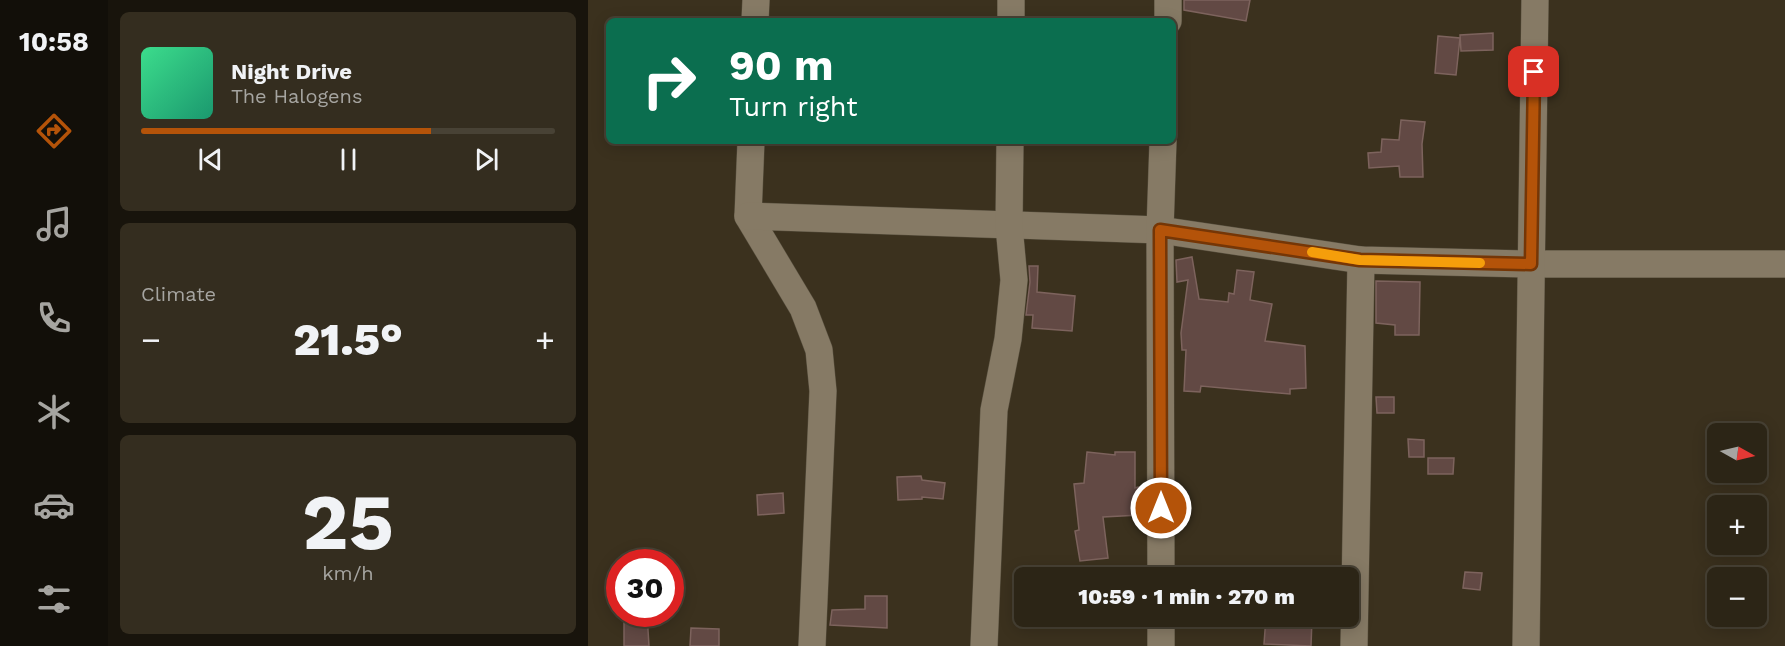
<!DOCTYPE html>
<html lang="en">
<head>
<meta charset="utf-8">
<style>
	:root { --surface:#2c2516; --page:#342d1f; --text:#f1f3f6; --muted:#a6a5a1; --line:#484235; --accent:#b45309 }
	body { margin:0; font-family:"Work Sans",sans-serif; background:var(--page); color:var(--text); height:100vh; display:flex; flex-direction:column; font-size:22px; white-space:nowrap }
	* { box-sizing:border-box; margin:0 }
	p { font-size:20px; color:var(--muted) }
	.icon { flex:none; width:33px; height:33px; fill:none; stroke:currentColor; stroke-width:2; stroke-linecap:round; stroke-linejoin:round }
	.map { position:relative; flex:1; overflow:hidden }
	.drawer { display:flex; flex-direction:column; gap:12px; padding:12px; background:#18140c; width:480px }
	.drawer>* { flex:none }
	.top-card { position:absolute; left:18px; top:18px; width:570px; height:126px; border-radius:9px; box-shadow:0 3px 15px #0003,0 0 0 2px var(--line); background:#0b6e4f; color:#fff; overflow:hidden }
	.needle { width:39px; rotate:98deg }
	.controls { position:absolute; left:1119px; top:423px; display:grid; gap:12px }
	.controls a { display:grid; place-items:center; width:60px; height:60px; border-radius:9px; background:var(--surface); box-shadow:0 3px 15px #0003,0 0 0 2px var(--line); font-size:30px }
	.speed { position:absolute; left:18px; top:549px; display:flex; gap:12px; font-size:30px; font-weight:700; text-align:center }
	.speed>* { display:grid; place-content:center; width:78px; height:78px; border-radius:50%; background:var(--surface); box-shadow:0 3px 15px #0003,0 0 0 2px var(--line); line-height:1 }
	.speed .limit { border:9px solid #d22; background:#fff; color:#111 }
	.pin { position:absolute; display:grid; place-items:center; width:51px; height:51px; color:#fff; margin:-26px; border-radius:12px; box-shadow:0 3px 9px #0006 }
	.me { position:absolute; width:66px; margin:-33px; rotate:0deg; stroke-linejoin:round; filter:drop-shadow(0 0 4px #0008) }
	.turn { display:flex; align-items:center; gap:21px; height:126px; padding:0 24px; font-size:27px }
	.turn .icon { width:78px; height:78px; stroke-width:2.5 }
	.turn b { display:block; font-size:42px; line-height:51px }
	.big { font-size:45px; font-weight:800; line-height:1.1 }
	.drawer .card { flex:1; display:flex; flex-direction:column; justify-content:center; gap:9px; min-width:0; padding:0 21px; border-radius:9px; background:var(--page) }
	.drawer .dial { align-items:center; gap:0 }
	.dial b { font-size:78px; line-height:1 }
	.song { display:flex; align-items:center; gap:18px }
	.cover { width:72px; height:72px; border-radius:9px; background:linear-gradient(135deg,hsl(150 70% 55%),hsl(160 70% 35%)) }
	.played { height:6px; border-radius:3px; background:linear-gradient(90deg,var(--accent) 70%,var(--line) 70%) }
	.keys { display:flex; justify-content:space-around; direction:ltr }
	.heat { display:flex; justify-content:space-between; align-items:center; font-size:33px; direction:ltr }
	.trip { position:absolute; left:426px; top:567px; width:345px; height:60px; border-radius:9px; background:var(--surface); box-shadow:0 3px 15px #0003,0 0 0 2px var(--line); font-weight:800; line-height:60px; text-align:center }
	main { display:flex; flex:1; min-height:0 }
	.tab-bar { display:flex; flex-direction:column; width:108px; justify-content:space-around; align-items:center; background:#120f09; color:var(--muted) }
	.tab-bar .icon { width:42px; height:42px }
	.tab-bar .on { color:var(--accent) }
	.tab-bar b { font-size:27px; color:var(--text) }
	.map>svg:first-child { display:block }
	.building { fill:#624944; stroke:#7d635d; stroke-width:1.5 }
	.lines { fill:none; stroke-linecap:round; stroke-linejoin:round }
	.minor-casing { stroke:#564e3d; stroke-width:28 }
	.minor { stroke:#867a65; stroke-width:27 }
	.route-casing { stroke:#753606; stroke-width:15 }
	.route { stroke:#b45309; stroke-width:10 }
	.slow { stroke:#f59e0b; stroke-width:10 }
</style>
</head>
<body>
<main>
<nav class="tab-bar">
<b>10:58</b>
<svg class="icon on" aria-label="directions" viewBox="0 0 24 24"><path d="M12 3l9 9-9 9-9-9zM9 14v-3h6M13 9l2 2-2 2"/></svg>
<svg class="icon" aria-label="music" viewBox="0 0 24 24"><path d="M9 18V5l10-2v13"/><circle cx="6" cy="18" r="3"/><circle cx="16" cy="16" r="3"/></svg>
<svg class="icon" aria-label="phone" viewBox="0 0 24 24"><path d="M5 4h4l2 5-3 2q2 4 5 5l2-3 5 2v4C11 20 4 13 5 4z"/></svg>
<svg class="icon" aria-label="climate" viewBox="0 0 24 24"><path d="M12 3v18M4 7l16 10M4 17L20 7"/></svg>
<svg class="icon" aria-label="car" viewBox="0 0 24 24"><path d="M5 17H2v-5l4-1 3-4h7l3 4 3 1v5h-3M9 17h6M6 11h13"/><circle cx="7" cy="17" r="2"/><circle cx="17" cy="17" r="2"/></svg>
<svg class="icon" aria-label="filters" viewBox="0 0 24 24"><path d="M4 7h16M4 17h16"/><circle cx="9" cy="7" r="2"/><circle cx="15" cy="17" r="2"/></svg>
</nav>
<section class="drawer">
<div class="card">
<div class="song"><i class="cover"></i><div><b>Night Drive</b><p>The Halogens</p></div></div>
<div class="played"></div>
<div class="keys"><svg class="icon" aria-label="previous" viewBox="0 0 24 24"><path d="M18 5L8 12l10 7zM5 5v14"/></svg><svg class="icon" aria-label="pause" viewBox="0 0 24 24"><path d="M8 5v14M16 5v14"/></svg><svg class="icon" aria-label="next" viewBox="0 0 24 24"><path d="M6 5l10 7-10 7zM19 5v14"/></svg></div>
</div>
<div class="card"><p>Climate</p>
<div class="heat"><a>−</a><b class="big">21.5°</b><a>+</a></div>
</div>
<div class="card dial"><b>25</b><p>km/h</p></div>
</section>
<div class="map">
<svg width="1197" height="646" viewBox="0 0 1197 646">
	<rect width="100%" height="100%" fill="#3b311e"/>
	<g class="building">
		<polygon points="596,0 662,0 658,21 596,10"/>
		<polygon points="905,33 905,50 873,51 872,35"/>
		<polygon points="850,36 872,38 868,75 847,73"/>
		<polygon points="813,120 837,122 834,144 835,177 812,177 811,166 781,168 780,153 793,152 794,139 811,140"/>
		<polygon points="604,257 611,299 640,302 641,293 646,294 649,270 666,272 662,300 684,304 677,341 717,346 718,388 702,389 702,394 613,386 612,392 596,391 598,350 594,350 593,333 600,280 589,282 588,260"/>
		<polygon points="441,266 450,266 449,292 487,296 484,331 444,328 445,315 438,315 442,282"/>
		<polygon points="788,281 832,282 831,335 807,335 807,325 788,323"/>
		<polygon points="788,397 806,397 806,413 789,413"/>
		<polygon points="820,439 836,440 836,457 821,457"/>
		<polygon points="499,452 527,455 527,452 547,452 547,488 550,487 552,515 515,517 520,558 492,561 487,531 491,530 486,484 496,483"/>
		<polygon points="840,458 866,458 865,474 840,474"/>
		<polygon points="333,476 334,480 357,483 355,499 334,497 334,499 310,500 309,477"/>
		<polygon points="195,493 196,513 170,515 169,495"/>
		<polygon points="877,572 894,573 892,590 875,588"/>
		<polygon points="277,596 299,596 299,628 242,625 244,610 277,609"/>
		<polygon points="36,614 59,614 61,646 36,646"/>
		<polygon points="678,617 724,619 723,646 676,644"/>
		<polygon points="103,628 131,629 131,646 102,646"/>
	</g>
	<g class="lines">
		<defs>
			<g id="minor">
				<polyline points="167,21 168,0"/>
				<polyline points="423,21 423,0"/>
				<polyline points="580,21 580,0"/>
				<polyline points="163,141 160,216 215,308 231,350 235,391 224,646"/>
				<polyline points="160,216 572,230 773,260 943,264 1197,264"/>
				<polyline points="573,578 572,230 575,141"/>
				<polyline points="573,616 573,646"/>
				<polyline points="396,646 406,410 420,339 426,280 421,226 422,141"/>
				<polyline points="766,646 773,260"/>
				<polyline points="938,646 947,0"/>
			</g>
		</defs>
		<use href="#minor" class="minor-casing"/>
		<use href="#minor" class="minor"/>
	</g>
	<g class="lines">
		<defs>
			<polyline id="route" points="573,508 572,230 772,260 943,264 946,72"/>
		</defs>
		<use href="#route" class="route-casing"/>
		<use href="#route" class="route"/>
		<polyline class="slow" points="724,252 772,260 892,263"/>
	</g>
</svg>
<div class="controls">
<a><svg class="needle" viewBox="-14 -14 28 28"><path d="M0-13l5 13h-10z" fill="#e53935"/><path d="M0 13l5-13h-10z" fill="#a6a5a1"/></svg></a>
<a>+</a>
<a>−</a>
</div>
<div class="speed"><div class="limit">30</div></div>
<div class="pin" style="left:946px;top:72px;background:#d93025"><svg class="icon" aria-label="arrive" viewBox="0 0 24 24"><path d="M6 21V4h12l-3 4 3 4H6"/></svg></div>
<svg class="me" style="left:573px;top:508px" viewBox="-20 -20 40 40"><circle r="17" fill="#b45309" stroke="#fff" stroke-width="3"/><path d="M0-11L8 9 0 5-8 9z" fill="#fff"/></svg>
<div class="trip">10:59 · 1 min · 270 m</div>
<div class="top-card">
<div class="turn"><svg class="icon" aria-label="right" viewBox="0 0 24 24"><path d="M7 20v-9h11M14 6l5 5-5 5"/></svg><div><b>90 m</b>Turn right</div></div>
</div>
</div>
</main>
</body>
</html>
